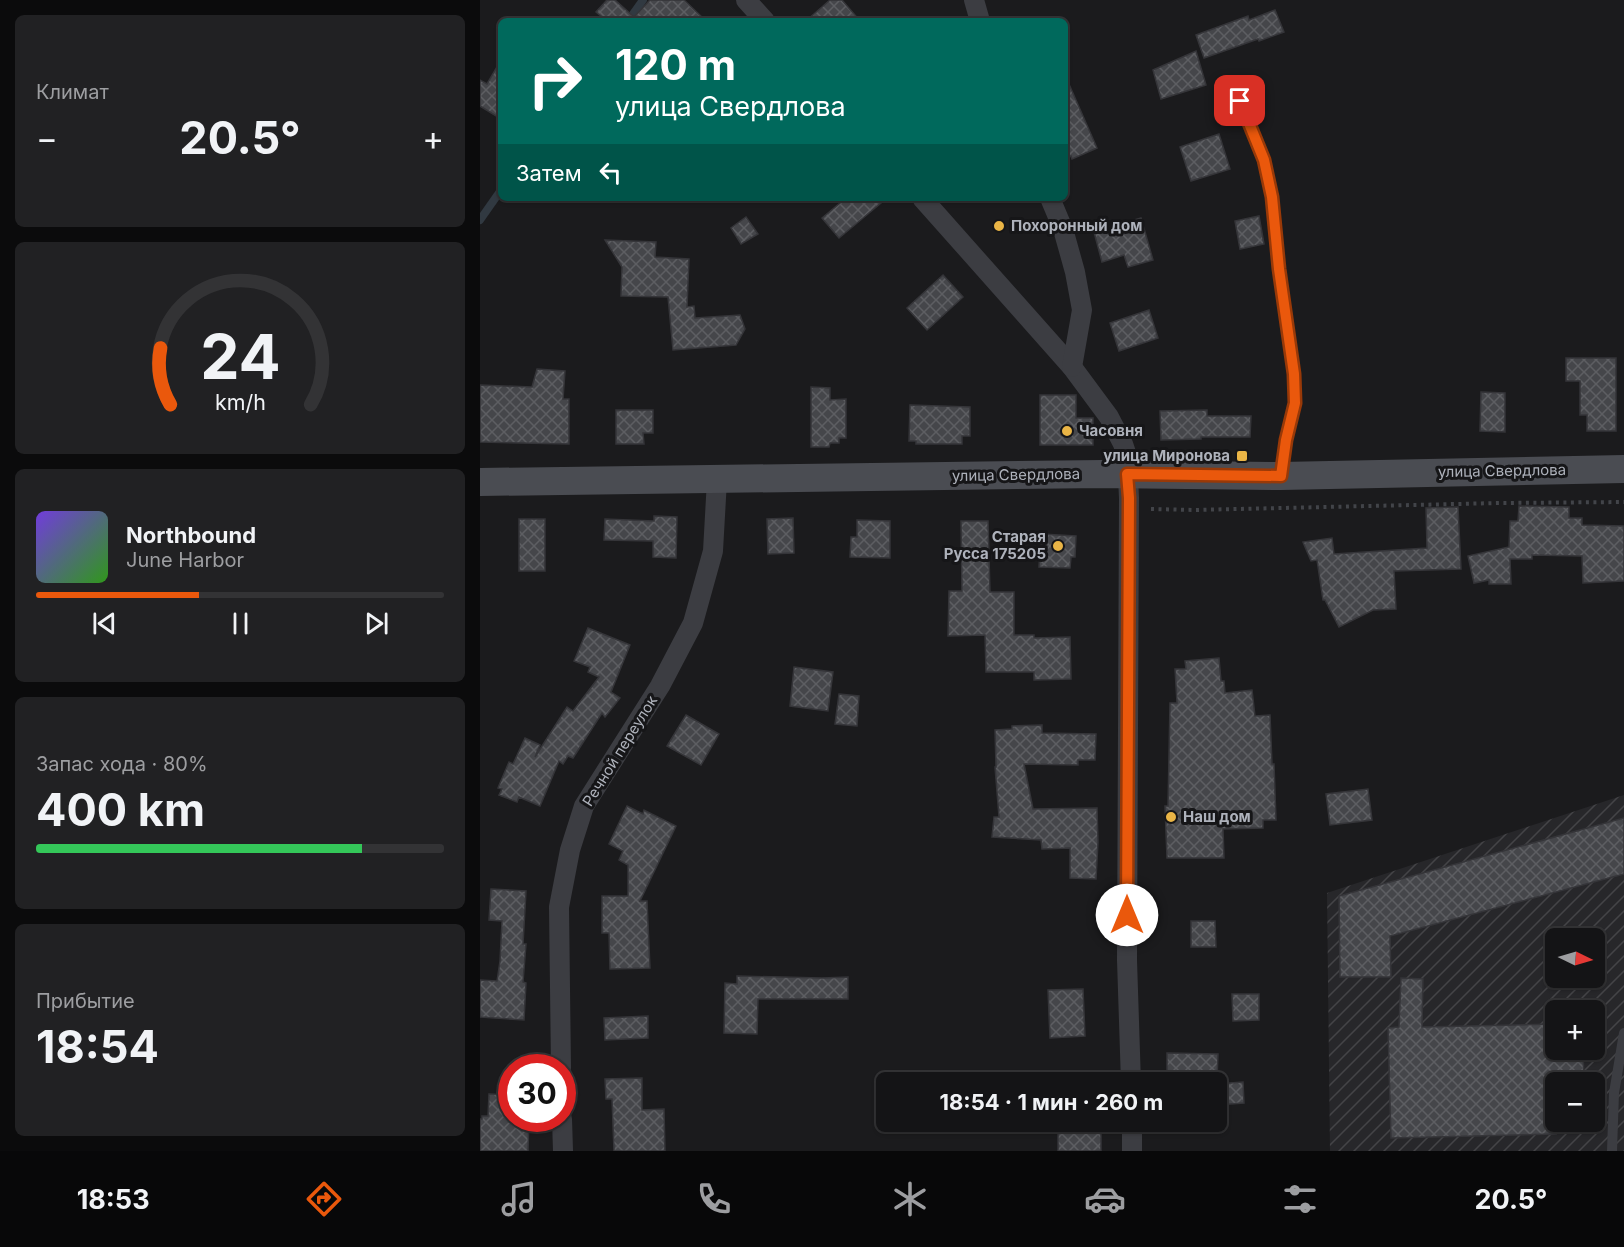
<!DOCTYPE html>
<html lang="ru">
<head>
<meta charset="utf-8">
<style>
	:root { --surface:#141416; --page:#212123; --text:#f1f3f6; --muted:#9d9ea1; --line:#333335; --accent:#ea580c }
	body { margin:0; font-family:Inter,sans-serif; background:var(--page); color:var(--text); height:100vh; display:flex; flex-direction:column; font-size:22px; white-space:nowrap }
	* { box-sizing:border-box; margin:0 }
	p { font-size:20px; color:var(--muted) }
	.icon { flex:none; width:33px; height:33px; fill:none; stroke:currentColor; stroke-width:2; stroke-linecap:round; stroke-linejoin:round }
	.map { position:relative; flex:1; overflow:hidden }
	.drawer { display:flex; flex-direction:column; gap:15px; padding:15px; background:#0b0b0c; width:480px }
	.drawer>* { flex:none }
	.hud { position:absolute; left:18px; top:18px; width:570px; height:183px; border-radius:9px; box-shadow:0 2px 4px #0004,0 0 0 2px var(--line); background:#00695c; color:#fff; overflow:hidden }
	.needle { width:39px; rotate:95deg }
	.controls { position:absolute; left:1065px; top:928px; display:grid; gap:12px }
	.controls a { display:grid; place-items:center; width:60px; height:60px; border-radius:9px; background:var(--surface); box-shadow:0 2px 4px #0004,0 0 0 2px var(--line); font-size:30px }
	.speed { position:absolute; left:18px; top:1054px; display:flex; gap:12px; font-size:30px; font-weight:700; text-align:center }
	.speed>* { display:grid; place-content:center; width:78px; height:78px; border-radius:50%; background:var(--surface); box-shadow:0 2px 4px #0004,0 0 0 2px var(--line); line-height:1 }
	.speed .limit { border:9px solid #d22; background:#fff; color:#111 }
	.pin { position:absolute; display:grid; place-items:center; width:51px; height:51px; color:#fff; margin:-26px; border-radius:12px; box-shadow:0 3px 9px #0006 }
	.me { position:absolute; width:66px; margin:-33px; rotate:0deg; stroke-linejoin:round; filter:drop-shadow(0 0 4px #0008) }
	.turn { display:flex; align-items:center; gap:21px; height:126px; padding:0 18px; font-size:27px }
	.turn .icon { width:78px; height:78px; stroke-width:2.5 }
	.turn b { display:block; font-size:42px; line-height:51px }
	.then { display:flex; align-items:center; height:57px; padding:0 18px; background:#0003; gap:12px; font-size:22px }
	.big { font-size:45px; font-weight:700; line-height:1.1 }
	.drawer .widget { flex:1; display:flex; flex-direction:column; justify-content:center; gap:9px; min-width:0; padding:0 21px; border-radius:9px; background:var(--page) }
	.drawer .dial { align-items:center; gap:0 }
	.dial svg { height:156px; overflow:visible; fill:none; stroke:var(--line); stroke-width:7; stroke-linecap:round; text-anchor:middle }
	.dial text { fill:var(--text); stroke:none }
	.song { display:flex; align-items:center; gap:18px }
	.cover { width:72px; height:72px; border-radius:9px; background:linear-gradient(135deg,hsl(260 70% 55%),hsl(110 70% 35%)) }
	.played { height:6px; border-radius:3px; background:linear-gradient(90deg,var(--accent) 40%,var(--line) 40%) }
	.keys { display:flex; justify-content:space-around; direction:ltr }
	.heat { display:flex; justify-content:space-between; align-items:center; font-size:33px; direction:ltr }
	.charge { height:9px; border-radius:4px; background:linear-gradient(90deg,#34c759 80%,var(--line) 0) }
	.trip { position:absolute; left:396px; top:1072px; width:351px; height:60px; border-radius:9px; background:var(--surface); box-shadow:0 2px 4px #0004,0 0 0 2px var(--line); font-weight:700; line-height:60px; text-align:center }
	.tab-bar { display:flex; height:96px; justify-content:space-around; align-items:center; background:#080809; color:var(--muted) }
	.tab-bar .icon { width:42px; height:42px }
	.tab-bar .on { color:var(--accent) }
	.tab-bar b { font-size:27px; color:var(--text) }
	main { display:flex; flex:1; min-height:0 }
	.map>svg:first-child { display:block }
	.industrial { fill:url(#industrial-furrows); fill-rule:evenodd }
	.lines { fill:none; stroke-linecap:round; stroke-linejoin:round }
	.stream { stroke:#313941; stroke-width:8 }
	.building { fill:url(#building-cross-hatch); stroke:#353539; stroke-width:1.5 }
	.path { stroke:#424449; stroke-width:4; stroke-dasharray:3 4.5; stroke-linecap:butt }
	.lane { stroke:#3c3d42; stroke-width:10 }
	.street { stroke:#3c3d42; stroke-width:20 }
	.secondary { stroke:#4a4c52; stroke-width:28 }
	.route-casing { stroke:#983908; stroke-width:15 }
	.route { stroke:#ea580c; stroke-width:10 }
	.poi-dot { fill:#eab546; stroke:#161618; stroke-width:2 }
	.labels { text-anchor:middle; stroke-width:6; stroke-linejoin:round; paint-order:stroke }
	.poi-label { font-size:15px; font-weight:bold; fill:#aeb2bb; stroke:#161618; text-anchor:start }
	.street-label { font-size:15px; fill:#aeb2bb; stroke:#161618 }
</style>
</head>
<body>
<main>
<section class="drawer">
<div class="widget"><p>Климат</p>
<div class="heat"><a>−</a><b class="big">20.5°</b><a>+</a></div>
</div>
<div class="widget dial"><svg viewBox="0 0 100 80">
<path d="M14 69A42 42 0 1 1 86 69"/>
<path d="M14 69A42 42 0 0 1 9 40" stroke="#ea580c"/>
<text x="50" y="56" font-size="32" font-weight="700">24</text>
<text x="50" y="72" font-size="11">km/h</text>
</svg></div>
<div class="widget">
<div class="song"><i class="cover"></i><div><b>Northbound</b><p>June Harbor</p></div></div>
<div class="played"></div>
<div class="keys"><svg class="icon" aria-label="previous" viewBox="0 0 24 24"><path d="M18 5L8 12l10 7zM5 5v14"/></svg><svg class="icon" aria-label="pause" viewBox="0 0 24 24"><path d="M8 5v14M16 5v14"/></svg><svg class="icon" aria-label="next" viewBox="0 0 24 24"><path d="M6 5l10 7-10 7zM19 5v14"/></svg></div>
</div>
<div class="widget"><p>Запас хода · 80%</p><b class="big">400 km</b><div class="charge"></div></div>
<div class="widget"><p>Прибытие</p><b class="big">18:54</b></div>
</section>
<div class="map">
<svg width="1144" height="1151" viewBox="0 0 1144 1151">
	<defs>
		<pattern id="industrial-furrows" width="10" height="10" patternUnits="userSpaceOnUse" patternTransform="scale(1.5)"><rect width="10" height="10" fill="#27272a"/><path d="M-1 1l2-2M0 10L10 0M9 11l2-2" fill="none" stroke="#444447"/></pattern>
		<pattern id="building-cross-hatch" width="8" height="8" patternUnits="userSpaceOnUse" patternTransform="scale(1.5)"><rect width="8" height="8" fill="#45464a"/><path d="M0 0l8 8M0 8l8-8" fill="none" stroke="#5d5e62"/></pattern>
	</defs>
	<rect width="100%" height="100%" fill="#1b1b1d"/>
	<path class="industrial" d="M1144,795v356h-294l-3,-258zM1076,939h38v39h-38zM1076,1011h38v39h-38zM1076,1083h38v39h-38z"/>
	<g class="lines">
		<g class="stream">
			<polyline points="148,21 163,0"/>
			<polyline points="0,220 21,190"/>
		</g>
	</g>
	<g class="building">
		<polygon points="127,0 135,0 154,17 170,0 204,0 226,21 127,21 116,12"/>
		<polygon points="350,0 362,0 380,21 326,21"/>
		<polygon points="795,10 804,32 779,41 778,39 724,58 716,35 768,16 769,20"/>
		<polygon points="716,51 726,85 681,99 673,70"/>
		<polygon points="21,60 21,119 0,106 0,80 7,84"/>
		<polygon points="585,75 617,148 592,159 591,156 585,159"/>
		<polygon points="739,134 750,169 711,181 700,147"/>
		<polygon points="366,198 407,198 359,238 342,218"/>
		<polygon points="779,216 784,244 760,249 755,221"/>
		<polygon points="266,217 278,234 261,244 251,228"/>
		<polygon points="661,218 673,260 648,267 644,255 622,262 614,232"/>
		<polygon points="125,240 176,242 175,257 209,259 207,307 214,306 215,318 260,315 265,329 256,345 193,350 188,297 141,296 142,267"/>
		<polygon points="463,275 483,297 447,330 427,308"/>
		<polygon points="669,310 678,338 639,351 630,323"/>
		<polygon points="1086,358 1136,358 1136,431 1107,431 1107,415 1100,415 1100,381 1086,381"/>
		<polygon points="57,369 85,371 83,399 89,399 89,444 0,442 0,385 52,387"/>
		<polygon points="331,387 350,388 350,400 366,399 366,438 359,438 359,443 350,443 349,447 331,447"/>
		<polygon points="1001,392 1025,393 1025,432 1000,431"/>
		<polygon points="560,395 596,395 596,418 613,418 613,445 560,445"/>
		<polygon points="430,405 490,407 490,436 482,436 482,444 436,444 436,441 429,441"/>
		<polygon points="136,410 173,410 173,433 163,433 164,444 136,444"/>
		<polygon points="727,410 727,416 771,416 770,437 721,437 721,439 681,440 680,411"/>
		<polygon points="1039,506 1089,507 1089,518 1102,518 1102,525 1144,526 1144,581 1103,583 1102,556 1052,555 1052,559 1030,559 1031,584 1009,584 1009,580 994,583 988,556 1029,547 1030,521 1038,521"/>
		<polygon points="978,507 981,569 914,571 916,609 893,610 859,627 845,600 843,600 837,560 831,561 823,542 852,538 854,554 947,548 946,508"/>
		<polygon points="174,516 197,517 196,558 173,557 173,541 124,540 125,519 174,521"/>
		<polygon points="313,518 314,553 288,554 287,519"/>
		<rect x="39" y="519" width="26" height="52"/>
		<polygon points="377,520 410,521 410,558 370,557 371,537 377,537"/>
		<polygon points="481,521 508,521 510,592 534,592 534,635 554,635 554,638 590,637 591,679 554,680 554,672 506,672 505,635 468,636 469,591 482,591"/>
		<polygon points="561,534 596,536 595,557 591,557 590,568 559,567"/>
		<polygon points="108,628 150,645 131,692 140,698 125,717 122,713 93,758 88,756 83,764 79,761 60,806 39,797 37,802 19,795 22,789 18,788 20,783 29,762 33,764 45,738 60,745 55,757 87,707 93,711 119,677 108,672 110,667 94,661"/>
		<polygon points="739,658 741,681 744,681 745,693 772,690 775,716 790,715 792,764 794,764 796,820 783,820 783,828 743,829 744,858 687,858 685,806 688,806 690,703 697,703 695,669 706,669 705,661"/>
		<polygon points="314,667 353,672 348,711 310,706"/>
		<polygon points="359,694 379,696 377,726 355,724"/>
		<polygon points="206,715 239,734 221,765 187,746"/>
		<polygon points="562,725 562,733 616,734 615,760 598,760 598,765 544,764 553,809 617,808 618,842 616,879 590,878 590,848 562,849 561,840 512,837 514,817 519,817 515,767 516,767 515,730 532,729 532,726"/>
		<polygon points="888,789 892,820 850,825 846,794"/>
		<polygon points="147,806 163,814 164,810 196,826 160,901 167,901 170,968 130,969 129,933 122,933 122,896 148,896 148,865 139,860 143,851 129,844"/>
		<polygon points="1144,818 1144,874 910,936 911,977 860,977 859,896"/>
		<polygon points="11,889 46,891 43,944 46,944 43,982 46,983 44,1020 0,1017 0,980 17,981 20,961 22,921 9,920"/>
		<polygon points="711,921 735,921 736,947 711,947"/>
		<polygon points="257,976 342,978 368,977 368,999 278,999 277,1034 244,1033 245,983 257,984"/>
		<polygon points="921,978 943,979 942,1027 1076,1024 1076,1050 1103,1050 1104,1083 1076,1083 1076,1134 911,1138 908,1028 919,1027"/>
		<polygon points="603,989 605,1036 570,1038 568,990"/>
		<polygon points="752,994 779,994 779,1020 753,1021"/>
		<polygon points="168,1016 168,1038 125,1040 124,1018"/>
		<polygon points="687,1053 738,1054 737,1080 687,1080"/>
		<polygon points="162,1078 162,1110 184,1109 185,1151 134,1151 132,1099 126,1099 125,1079"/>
		<polygon points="763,1082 764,1103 736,1105 736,1084"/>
		<polygon points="9,1094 32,1095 32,1119 49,1119 48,1151 0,1151 0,1119 2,1119 2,1116 8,1116"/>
		<rect x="578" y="1122" width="43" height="29"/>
	</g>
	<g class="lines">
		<polyline class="path" points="671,509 714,510 1020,503 1144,502"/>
		<g class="lane">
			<polyline points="760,101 784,160 792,197 799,269 814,374 815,403 806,440 802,473"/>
			<polyline points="1132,1151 1134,1093 1144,1033"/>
		</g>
		<g class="street">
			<polyline points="266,0 285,21"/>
			<polyline points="494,0 500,21"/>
			<polyline points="442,198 592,367 629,417 643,444 647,456 649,498 647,960 651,1083"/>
			<polyline points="570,198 583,229 595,272 602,310 592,367"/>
			<polyline points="81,1068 79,907 90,850 104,806 180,686 213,623 233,551 237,480"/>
			<polyline points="82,1119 83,1151"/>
			<polyline points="652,1122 652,1151"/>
		</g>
		<polyline class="secondary" points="0,482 623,474 801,476 1144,469"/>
	</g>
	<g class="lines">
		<defs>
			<polyline id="route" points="647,915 649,498 647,474 801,476 806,440 815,403 814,374 799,269 792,197 784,160 760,101"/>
		</defs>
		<use href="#route" class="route-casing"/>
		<use href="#route" class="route"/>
	</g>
	<g class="poi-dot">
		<circle cx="519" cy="226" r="6"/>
		<circle cx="587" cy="431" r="6"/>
		<rect x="756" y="450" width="12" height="12" rx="3"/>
		<circle cx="578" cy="546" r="6"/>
		<circle cx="691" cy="817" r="6"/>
	</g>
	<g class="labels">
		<g class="poi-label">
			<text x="531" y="231">Похоронный дом</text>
			<text x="599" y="436">Часовня</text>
			<text x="750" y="461" text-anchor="end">улица Миронова</text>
			<text x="566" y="542" text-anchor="end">Старая<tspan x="566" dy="17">Русса 175205</tspan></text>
			<text x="703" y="822">Наш дом</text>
		</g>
		<g class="street-label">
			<text transform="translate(1022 471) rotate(-1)" y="5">улица Свердлова</text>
			<text transform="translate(536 475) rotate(-1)" y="5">улица Свердлова</text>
			<text transform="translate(140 751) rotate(-58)" y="5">Речной переулок</text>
		</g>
	</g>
</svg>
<div class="controls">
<a><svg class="needle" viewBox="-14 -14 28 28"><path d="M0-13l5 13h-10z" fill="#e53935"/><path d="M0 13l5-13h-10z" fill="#9d9ea1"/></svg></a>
<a>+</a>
<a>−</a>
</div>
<div class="speed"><div class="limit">30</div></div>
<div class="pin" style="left:760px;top:101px;background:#d93025"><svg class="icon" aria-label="arrive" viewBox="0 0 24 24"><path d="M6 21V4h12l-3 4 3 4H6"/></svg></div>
<svg class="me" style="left:647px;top:915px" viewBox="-20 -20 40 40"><circle r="19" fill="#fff"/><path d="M0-13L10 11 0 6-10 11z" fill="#ea580c"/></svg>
<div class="trip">18:54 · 1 мин · 260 m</div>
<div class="hud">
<div class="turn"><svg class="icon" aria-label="right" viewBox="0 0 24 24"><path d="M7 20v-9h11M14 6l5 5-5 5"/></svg><div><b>120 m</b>улица Свердлова</div></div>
<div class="then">Затем<svg class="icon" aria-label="left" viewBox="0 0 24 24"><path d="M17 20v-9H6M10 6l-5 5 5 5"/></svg></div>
</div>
</div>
</main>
<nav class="tab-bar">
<b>18:53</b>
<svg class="icon on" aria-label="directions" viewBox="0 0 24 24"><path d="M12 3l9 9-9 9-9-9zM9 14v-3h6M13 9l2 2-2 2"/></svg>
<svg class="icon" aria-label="music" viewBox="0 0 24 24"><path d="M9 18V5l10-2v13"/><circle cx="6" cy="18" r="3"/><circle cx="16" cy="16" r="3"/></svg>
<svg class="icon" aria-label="phone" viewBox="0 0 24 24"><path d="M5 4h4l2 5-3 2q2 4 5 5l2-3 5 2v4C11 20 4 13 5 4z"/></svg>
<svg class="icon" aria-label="climate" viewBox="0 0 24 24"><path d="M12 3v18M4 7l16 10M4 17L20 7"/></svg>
<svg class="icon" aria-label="car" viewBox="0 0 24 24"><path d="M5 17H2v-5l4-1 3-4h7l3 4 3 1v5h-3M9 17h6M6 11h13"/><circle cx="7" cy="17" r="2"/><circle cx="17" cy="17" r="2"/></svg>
<svg class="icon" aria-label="filters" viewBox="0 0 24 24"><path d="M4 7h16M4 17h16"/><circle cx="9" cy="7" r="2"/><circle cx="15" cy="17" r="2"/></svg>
<b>20.5°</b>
</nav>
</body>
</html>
